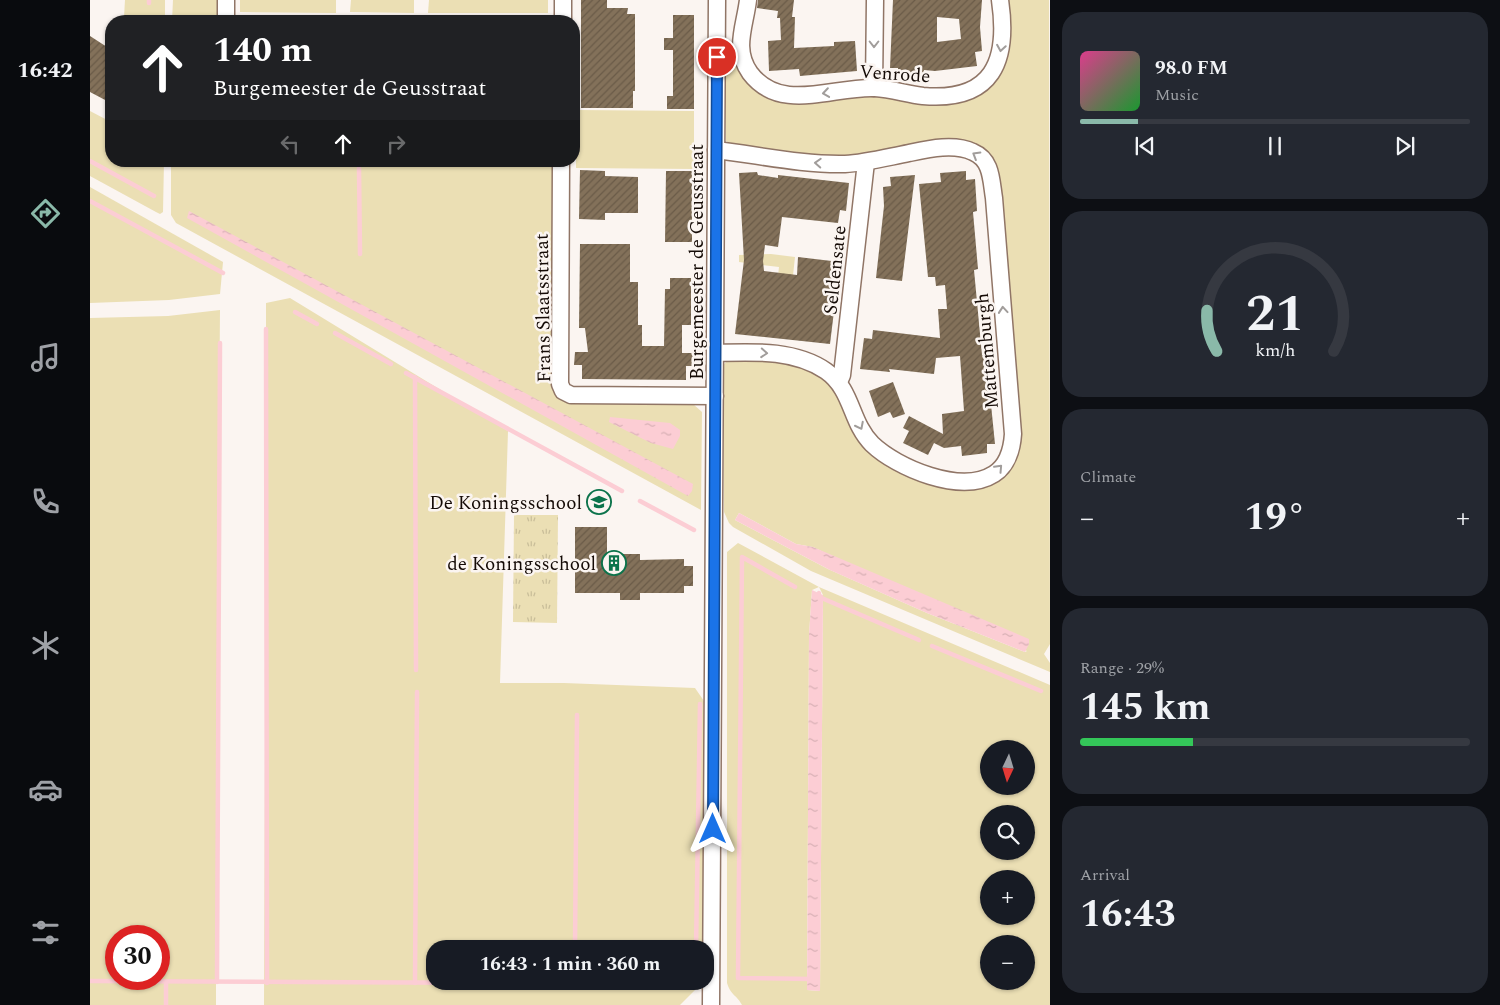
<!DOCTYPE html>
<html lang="en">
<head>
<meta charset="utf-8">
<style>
	:root { --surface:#171b24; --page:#242831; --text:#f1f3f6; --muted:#9ea1a6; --line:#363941; --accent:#8ab9a9 }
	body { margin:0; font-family:Spectral,serif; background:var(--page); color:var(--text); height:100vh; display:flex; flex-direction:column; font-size:19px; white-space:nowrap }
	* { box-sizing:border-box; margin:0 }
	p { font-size:16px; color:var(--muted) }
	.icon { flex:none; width:28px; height:28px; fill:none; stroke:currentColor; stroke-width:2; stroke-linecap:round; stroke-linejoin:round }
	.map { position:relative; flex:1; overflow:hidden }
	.panel { display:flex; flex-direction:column; gap:12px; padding:12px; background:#0d0f14; width:450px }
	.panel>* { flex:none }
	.banner { position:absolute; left:15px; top:15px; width:475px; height:152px; border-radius:20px; box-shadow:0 1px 4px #0004; background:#202124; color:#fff; overflow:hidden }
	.needle { width:32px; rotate:184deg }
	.tools { position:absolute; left:890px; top:740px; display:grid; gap:10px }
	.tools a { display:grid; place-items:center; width:55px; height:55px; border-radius:50%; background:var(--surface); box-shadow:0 1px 4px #0004; font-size:25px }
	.speed { position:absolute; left:15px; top:925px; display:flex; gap:10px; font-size:25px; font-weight:700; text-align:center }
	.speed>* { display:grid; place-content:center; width:65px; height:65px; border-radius:50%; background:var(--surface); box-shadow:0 1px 4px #0004; line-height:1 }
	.speed .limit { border:8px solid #d22; background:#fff; color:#111 }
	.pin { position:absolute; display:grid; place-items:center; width:42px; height:42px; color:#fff; margin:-21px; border:2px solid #fff; border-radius:50%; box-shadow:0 1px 5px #0007 }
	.me { position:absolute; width:55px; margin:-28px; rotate:0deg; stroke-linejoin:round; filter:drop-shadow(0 0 4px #0008) }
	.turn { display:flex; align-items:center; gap:18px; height:105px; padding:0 25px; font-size:22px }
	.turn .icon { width:65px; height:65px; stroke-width:2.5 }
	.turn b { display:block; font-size:35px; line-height:42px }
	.lanes { display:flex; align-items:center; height:48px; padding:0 25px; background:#0003; justify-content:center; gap:25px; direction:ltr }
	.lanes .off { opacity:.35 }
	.big { font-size:38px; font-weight:700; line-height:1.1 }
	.panel .tile { flex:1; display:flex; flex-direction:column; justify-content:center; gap:8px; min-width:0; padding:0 18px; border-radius:20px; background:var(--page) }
	.panel .dial { align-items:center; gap:0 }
	.dial svg { height:130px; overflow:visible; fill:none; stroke:var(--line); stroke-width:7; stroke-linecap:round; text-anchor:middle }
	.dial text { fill:var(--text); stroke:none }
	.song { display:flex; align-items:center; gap:15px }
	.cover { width:60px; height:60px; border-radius:8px; background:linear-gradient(135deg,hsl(330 70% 55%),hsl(130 70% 35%)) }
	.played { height:5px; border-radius:2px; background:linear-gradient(90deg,var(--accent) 15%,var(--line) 15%) }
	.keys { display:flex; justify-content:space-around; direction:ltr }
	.heat { display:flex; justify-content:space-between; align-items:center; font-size:28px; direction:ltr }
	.charge { height:8px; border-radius:4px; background:linear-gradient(90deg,#34c759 29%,var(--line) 0) }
	.trip { position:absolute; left:336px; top:940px; width:288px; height:50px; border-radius:20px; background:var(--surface); box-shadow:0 1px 4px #0004; font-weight:700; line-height:50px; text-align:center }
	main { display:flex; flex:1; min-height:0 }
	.menu { display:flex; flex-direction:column; width:90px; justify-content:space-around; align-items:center; background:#090b0e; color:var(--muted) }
	.menu .icon { width:35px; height:35px }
	.menu .current { color:var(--accent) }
	.menu b { font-size:22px; color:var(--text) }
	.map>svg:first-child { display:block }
	.green { fill:#ebdfb4; fill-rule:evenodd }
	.park { fill:url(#park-tufts) }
	.water { fill:url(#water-ripples) }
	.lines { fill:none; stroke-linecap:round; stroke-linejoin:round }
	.stream { stroke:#fccdd4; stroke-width:4.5 }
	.building { fill:url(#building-hatch); fill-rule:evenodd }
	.minor-casing { stroke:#907566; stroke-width:19 }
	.minor { stroke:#fff; stroke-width:16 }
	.oneway { stroke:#a19d9b }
	.route-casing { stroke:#114b97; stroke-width:12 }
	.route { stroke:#1a73e8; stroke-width:9 }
	.labels { text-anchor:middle; stroke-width:5; stroke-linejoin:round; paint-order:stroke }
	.street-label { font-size:19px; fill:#150b06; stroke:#fbf5f1 }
	.poi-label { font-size:19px; fill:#150b06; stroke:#fbf5f1; text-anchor:end }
</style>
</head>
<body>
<main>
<nav class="menu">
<b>16:42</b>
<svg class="icon current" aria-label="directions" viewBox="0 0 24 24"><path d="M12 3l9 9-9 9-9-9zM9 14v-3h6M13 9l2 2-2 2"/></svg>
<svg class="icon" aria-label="music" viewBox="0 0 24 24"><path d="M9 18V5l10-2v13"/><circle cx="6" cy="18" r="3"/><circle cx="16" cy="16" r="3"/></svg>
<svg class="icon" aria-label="phone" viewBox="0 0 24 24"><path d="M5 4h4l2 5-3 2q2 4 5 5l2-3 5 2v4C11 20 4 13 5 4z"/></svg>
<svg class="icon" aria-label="climate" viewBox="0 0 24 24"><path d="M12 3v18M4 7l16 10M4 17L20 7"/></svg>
<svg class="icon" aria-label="car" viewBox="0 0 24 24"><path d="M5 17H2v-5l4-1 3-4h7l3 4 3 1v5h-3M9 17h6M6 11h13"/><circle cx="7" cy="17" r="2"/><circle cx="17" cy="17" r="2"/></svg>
<svg class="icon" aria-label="filters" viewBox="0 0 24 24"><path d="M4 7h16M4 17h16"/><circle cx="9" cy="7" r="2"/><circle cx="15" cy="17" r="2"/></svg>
</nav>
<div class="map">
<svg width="960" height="1005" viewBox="0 0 960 1005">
	<defs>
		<pattern id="park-tufts" width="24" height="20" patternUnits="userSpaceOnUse" patternTransform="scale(1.25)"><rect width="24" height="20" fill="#ebdfb4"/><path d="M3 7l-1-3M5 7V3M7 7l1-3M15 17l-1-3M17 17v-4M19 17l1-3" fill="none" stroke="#c9be99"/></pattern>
		<pattern id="water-ripples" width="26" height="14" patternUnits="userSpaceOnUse" patternTransform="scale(1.25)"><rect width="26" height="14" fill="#fccdd4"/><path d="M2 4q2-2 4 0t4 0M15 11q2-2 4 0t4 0" fill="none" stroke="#d7afb4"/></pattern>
		<pattern id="building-hatch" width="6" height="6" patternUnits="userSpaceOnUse" patternTransform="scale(1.25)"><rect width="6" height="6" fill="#83715a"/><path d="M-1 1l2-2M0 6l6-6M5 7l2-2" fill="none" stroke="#6a5b48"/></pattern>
	</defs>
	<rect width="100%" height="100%" fill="#fbf5f1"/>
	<g class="green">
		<polygon points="35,0 75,0 75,17 34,17"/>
		<polygon points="83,0 129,0 129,21 82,21"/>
		<polygon points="150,0 246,0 246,13 150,12"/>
		<polygon points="261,0 324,0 324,13 260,12"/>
		<polygon points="339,0 458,0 458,13 338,13"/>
		<path d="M916,0h43l1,644 -6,10 6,9v9l-239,-101 -78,-44 -4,-4 -5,-11 -1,-147 5,-5 21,-2 47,6 23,9 18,15 23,53 115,45 44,-41 -39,-296 -123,9h-43l-74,-10 -14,-7 -2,-85 6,-3 6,6 1,10 12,11 16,12 218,-3zM649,513l57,31 17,3 214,104 -2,1 -98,-39 -99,-44 -93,-49z"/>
		<polygon points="486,110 604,111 604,169 486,168"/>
		<polygon points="0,111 21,122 21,161 74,161 73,212 70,214 66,212 0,176"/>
		<polygon points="81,161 464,161 463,387 603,404 612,412 611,510 86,223 81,215"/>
		<polygon points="0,187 133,262 130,294 79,300 0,303"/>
		<polygon points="681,254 705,257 700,303 685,302 689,267 649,262 649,255"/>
		<polygon points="200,298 418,431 410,683 474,683 605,688 614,701 614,949 345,949 345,981 614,981 590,1005 174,1005 176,490 176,303"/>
		<path d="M130,310l-4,482v213h-126v-687l78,-2zM26,936h43v43h-43z"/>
		<path d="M648,543l81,44 231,98v320h-308c-5,-10 -11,-9 -15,-22v-431zM729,587l4,8 -3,396 -13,-1 2,-355 3,-45zM899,749h37v37h-37zM899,814h37v37h-37zM899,879h37v37h-37zM899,944h37v37h-37z"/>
	</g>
	<polygon class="park" points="424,515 468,515 467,623 423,622"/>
	<g class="water">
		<polygon points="99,211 603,484 602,491 598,496 97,218"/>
		<polygon points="520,417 580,423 590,430 590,436 583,449 561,443 519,422"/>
		<polygon points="649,513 706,544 723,547 939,639 939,644 935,652 837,613 740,570 645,520"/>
		<polygon points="722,590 733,595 730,991 717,990 719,635"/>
	</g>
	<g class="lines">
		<g class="stream">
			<polyline points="59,0 59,3"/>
			<polyline points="0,161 64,196"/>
			<polyline points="269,168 270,254"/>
			<polyline points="0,201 133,273"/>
			<polyline points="205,312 227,324"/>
			<polyline points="176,329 177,983"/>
			<polyline points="245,333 301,364"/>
			<polyline points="316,373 532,491"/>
			<polyline points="325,377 326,670"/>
			<polyline points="550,501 604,530"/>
			<polyline points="705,587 652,557 648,978 722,979"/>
			<polyline points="729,593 727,596 829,640"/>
			<polyline points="842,646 951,691"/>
			<polyline points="485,949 487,715"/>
			<polyline points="606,949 610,704"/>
			<polyline points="0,981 597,984 600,981"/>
			<polyline points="76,982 76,1005"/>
			<polyline points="127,982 130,343"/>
			<polyline points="325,983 327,692"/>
		</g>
	</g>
	<g class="building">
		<polygon points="491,0 517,0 517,8 538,8 537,14 545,14 545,91 543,91 543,108 491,108"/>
		<polygon points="668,0 704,0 702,17 705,17 704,48 744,46 744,42 765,41 767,71 710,76 709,69 679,71 678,41 691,40 690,18 687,18 688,11 667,8"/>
		<path d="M803,0h89l-2,27 2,24 -7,1 2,14 -42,5 -11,-1 -1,6 -25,-2v-6h-8zM847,17l22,2 2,20 -24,3z"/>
		<polygon points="583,15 604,15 604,109 577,109 577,96 583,96 583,50 574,50 574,38 583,38"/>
		<polygon points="0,36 17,47 17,101 0,92"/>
		<polygon points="490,170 515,171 515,176 548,177 548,213 515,213 515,220 489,219"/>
		<polygon points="576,171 602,171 602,242 575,242"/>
		<polygon points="876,171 876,180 885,179 887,211 883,212 888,269 884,270 892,355 896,355 905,444 897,444 897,453 872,456 871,446 854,448 844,443 838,455 813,443 819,431 813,428 819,416 853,434 852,414 874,411 870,356 846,358 844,374 799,369 800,372 770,369 774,338 782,339 783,330 850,338 848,309 857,309 855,285 846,286 845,277 838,277 829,184 851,182 850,173"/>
		<polygon points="667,172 668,175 688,178 688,175 759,183 756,211 750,210 748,223 692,217 688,247 675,245 673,261 674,271 707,275 708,257 750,262 740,344 645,334 654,260 649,173"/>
		<polygon points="825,175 812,281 786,278 794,206 793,187 801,186 800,177"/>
		<polygon points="490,244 540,244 540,282 548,282 548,325 552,325 552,346 574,346 575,289 580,289 580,278 601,278 601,325 592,325 592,353 603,353 603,366 596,366 596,380 492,379 492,365 484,365 485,352 498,352 495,328 489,328"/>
		<polygon points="803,382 815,414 803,418 800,412 788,417 779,391"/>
		<polygon points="485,527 517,527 517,554 550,554 550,560 594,559 594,566 603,566 603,586 594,586 594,593 550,593 550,600 530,600 530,593 485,593"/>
	</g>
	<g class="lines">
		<defs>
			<g id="minor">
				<path d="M658,0c-3,26 -15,49 2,73 31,41 83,13 125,15 16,1 32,6 48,8 70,6 86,-35 77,-96"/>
				<polyline points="136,21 136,0"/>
				<polyline points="473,21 473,0"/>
				<polyline points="784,88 785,0"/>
				<polyline points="471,161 470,384 473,391 481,395 625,396"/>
				<path d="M625,353c37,-1 79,-4 111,18 27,19 24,51 46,73 25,24 89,51 122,30 13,-8 18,-25 19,-40l-19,-236c-3,-18 -2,-38 -21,-46 -19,-9 -45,-3 -64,1 -21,4 -43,10 -64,11 -43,1 -86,-9 -129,-14"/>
				<polyline points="749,382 752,375 776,162"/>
				<polyline points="621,1005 627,0"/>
			</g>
		</defs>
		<use href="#minor" class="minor-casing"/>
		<use href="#minor" class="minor"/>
	</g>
	<defs><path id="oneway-chevron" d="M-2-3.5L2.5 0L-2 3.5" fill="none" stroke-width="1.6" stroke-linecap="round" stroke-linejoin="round" transform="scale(1.25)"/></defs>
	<g class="oneway">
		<use href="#oneway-chevron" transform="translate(784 44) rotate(90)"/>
		<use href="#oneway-chevron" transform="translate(911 48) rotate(99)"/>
		<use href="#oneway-chevron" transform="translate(736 93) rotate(172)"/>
		<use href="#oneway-chevron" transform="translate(886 155) rotate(-149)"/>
		<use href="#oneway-chevron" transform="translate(728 163) rotate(-177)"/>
		<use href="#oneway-chevron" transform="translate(913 310) rotate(-95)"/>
		<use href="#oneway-chevron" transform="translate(674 353) rotate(4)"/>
		<use href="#oneway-chevron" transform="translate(770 426) rotate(63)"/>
		<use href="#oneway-chevron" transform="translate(909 468) rotate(-47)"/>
	</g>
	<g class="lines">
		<defs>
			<polyline id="route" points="623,829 627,57"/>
		</defs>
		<use href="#route" class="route-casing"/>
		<use href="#route" class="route"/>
	</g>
	<defs>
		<symbol id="school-ring" viewBox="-11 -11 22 22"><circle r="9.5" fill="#fbf5f1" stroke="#0c734b" stroke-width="1.5"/><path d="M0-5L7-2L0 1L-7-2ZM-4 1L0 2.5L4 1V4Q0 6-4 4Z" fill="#0c734b"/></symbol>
		<symbol id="building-ring" viewBox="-11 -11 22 22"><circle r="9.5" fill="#fbf5f1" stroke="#0c734b" stroke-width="1.5"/><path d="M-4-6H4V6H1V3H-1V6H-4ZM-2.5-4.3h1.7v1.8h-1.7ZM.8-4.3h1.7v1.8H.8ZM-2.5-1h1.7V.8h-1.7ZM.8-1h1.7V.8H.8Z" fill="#0c734b"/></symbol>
	</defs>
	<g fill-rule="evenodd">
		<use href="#school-ring" x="495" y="488" width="28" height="28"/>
		<use href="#building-ring" x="510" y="549" width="28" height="28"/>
	</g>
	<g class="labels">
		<g class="street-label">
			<text transform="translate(805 73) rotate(4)" y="7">Venrode</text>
			<text transform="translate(606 262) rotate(-90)" y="7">Burgemeester de Geusstraat</text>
			<text transform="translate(744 270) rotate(-84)" y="7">Seldensate</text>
			<text transform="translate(452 308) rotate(-91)" y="7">Frans Slaatsstraat</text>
			<text transform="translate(896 351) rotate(-95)" y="7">Mattemburgh</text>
		</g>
		<g class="poi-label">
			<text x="492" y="509">De Koningsschool</text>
			<text x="506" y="570">de Koningsschool</text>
		</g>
	</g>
</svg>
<div class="tools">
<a><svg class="needle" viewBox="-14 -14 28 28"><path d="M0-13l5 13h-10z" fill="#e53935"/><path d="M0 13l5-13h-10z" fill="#9ea1a6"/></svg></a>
<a><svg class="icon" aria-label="search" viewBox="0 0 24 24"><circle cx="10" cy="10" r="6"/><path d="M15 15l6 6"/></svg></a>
<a>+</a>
<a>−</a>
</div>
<div class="speed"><div class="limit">30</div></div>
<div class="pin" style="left:627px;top:57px;background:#d93025"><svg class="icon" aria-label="arrive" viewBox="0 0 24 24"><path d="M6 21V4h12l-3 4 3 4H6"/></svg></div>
<svg class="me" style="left:623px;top:829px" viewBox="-20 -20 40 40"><path d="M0-17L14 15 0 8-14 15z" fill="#1a73e8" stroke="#fff" stroke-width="4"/></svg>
<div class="trip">16:43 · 1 min · 360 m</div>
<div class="banner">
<div class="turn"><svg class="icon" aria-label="ahead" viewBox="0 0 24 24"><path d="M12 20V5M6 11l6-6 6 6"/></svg><div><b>140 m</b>Burgemeester de Geusstraat</div></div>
<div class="lanes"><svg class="icon off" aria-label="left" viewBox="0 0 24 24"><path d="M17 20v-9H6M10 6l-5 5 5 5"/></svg><svg class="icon" aria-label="ahead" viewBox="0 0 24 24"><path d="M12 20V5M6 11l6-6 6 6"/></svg><svg class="icon off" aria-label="right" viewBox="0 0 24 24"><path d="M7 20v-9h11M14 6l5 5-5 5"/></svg></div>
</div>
</div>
<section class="panel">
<div class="tile">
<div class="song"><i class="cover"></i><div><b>98.0 FM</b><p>Music</p></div></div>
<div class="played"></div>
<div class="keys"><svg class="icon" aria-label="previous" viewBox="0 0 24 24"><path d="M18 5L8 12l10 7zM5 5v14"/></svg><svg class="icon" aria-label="pause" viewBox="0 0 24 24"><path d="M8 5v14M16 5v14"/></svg><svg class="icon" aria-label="next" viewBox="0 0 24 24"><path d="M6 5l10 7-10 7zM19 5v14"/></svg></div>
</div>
<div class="tile dial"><svg viewBox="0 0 100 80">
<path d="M14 69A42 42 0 1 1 86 69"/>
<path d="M14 69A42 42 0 0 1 8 44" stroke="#8ab9a9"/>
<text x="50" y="56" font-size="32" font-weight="700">21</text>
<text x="50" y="72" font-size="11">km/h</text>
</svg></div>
<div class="tile"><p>Climate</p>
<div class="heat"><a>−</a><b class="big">19°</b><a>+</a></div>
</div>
<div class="tile"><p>Range · 29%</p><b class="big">145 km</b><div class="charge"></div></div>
<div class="tile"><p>Arrival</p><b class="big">16:43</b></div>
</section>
</main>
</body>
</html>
